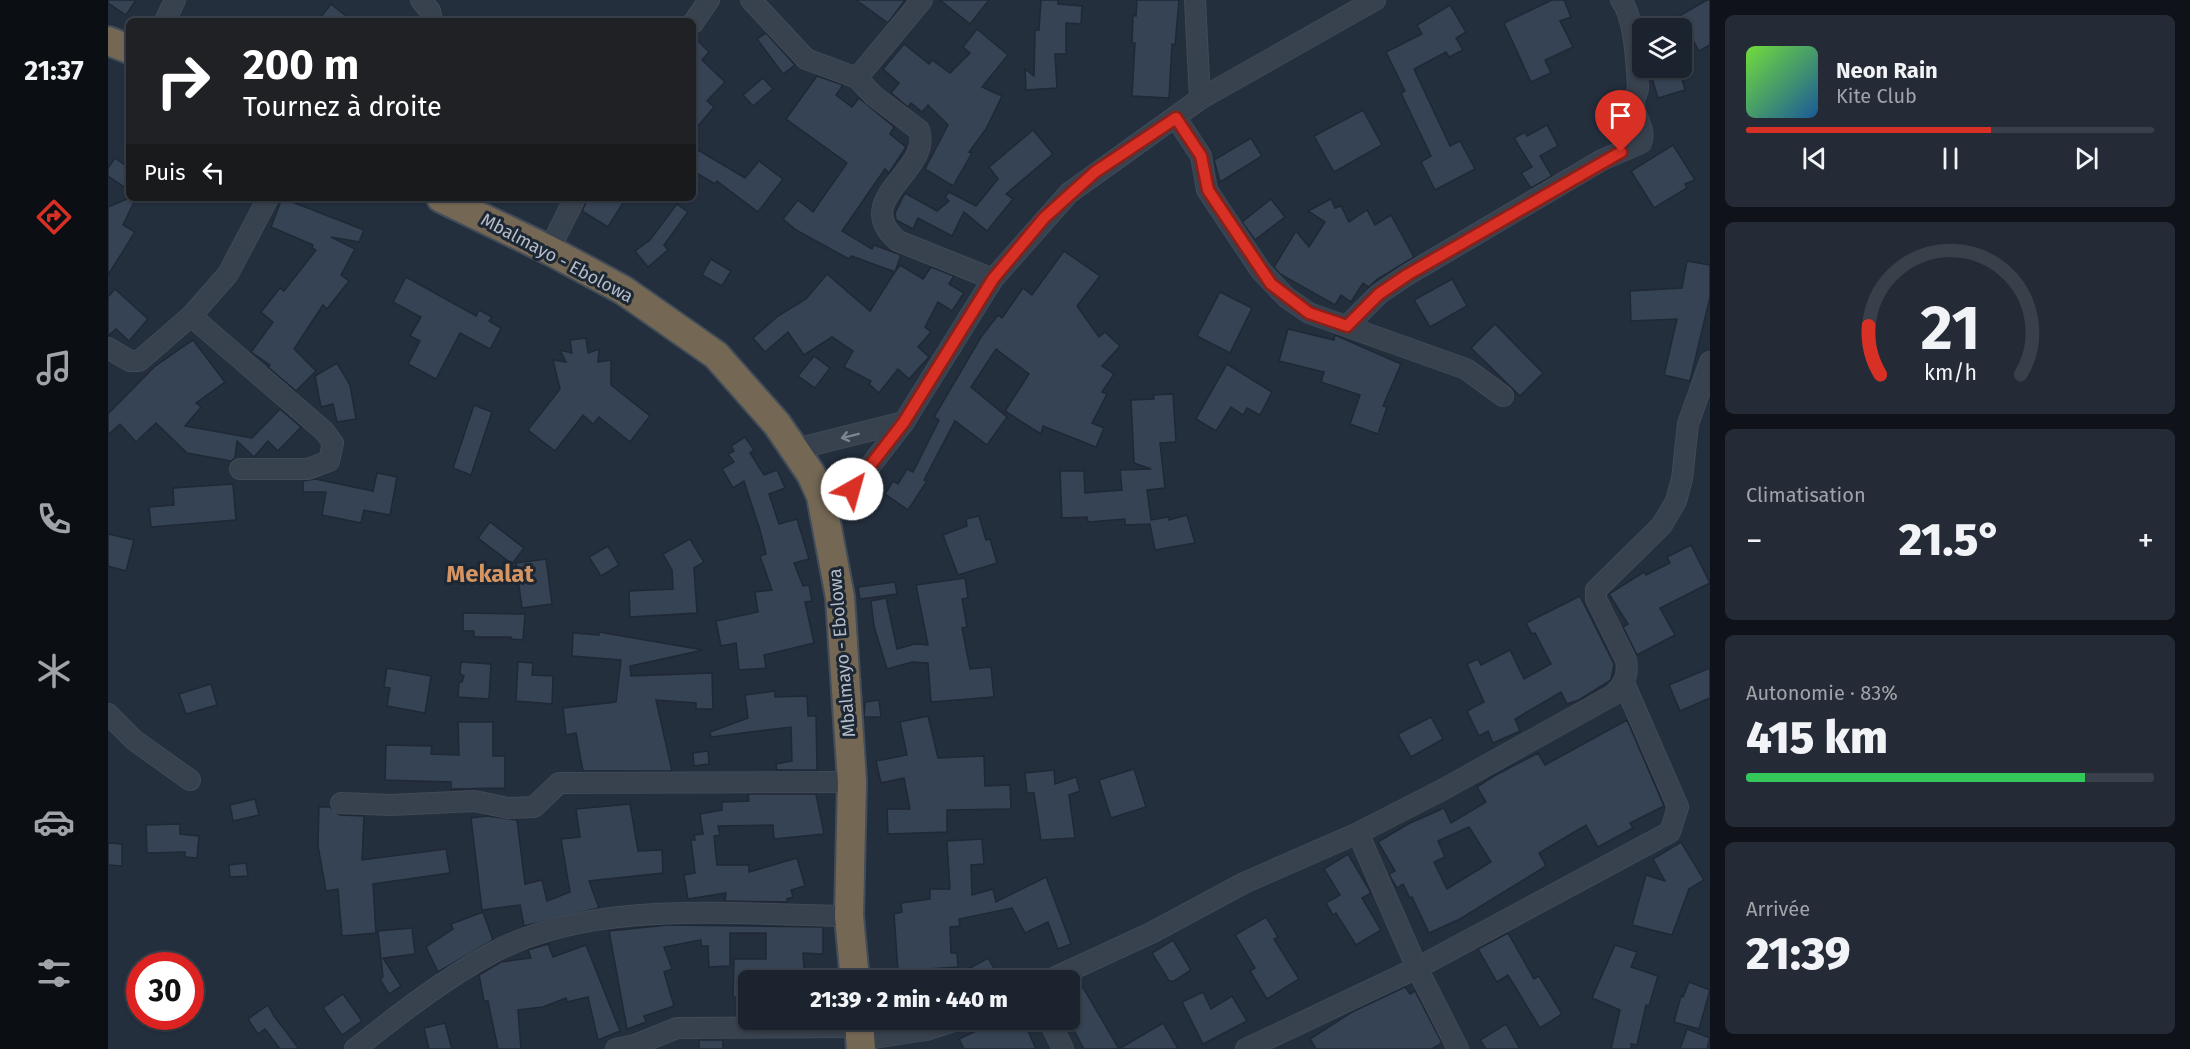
<!DOCTYPE html>
<html lang="fr">
<head>
<meta charset="utf-8">
<style>
	:root { --surface:#1b232e; --page:#242b36; --text:#f1f3f6; --muted:#a0a4aa; --line:#39404a; --accent:#d93025 }
	body { margin:0; font-family:"Fira Sans",sans-serif; background:var(--page); color:var(--text); height:100vh; display:flex; flex-direction:column; font-size:22px; white-space:nowrap }
	* { box-sizing:border-box; margin:0 }
	p { font-size:20px; color:var(--muted) }
	.icon { flex:none; width:33px; height:33px; fill:none; stroke:currentColor; stroke-width:2; stroke-linecap:round; stroke-linejoin:round }
	.map { position:relative; flex:1; overflow:hidden }
	.sheet { display:flex; flex-direction:column; gap:15px; padding:15px; background:#0f1319; width:480px }
	.sheet>* { flex:none }
	.top-card { position:absolute; left:18px; top:18px; width:570px; height:183px; border-radius:9px; box-shadow:0 2px 4px #0004,0 0 0 2px var(--line); background:#202124; color:#fff; overflow:hidden }
	.fabs { position:absolute; left:1524px; top:18px; display:grid; gap:12px }
	.fabs a { display:grid; place-items:center; width:60px; height:60px; border-radius:9px; background:var(--surface); box-shadow:0 2px 4px #0004,0 0 0 2px var(--line); font-size:30px }
	.speed { position:absolute; left:18px; top:952px; display:flex; gap:12px; font-size:30px; font-weight:700; text-align:center }
	.speed>* { display:grid; place-content:center; width:78px; height:78px; border-radius:50%; background:var(--surface); box-shadow:0 2px 4px #0004,0 0 0 2px var(--line); line-height:1 }
	.speed .limit { border:9px solid #d22; background:#fff; color:#111 }
	.pin { position:absolute; display:grid; place-items:center; width:51px; height:51px; color:#fff; margin:-62px -26px; border-radius:50% 50% 50% 0; rotate:-45deg; box-shadow:0 0 6px #0007 }
	.pin .icon { rotate:45deg }
	.me { position:absolute; width:66px; margin:-33px; rotate:38deg; stroke-linejoin:round; filter:drop-shadow(0 0 4px #0008) }
	.turn { display:flex; align-items:center; gap:21px; height:126px; padding:0 18px; font-size:27px }
	.turn .icon { width:78px; height:78px; stroke-width:2.5 }
	.turn b { display:block; font-size:42px; line-height:51px }
	.then { display:flex; align-items:center; height:57px; padding:0 18px; background:#0003; gap:12px; font-size:22px }
	.big { font-size:45px; font-weight:800; line-height:1.1 }
	.sheet .card { flex:1; display:flex; flex-direction:column; justify-content:center; gap:9px; min-width:0; padding:0 21px; border-radius:9px; background:var(--page) }
	.sheet .dial { align-items:center; gap:0 }
	.dial svg { height:156px; overflow:visible; fill:none; stroke:var(--line); stroke-width:7; stroke-linecap:round; text-anchor:middle }
	.dial text { fill:var(--text); stroke:none }
	.song { display:flex; align-items:center; gap:18px }
	.cover { width:72px; height:72px; border-radius:9px; background:linear-gradient(135deg,hsl(100 70% 55%),hsl(210 70% 35%)) }
	.played { height:6px; border-radius:3px; background:linear-gradient(90deg,var(--accent) 60%,var(--line) 60%) }
	.keys { display:flex; justify-content:space-around; direction:ltr }
	.heat { display:flex; justify-content:space-between; align-items:center; font-size:33px; direction:ltr }
	.charge { height:9px; border-radius:4px; background:linear-gradient(90deg,#34c759 83%,var(--line) 0) }
	.trip { position:absolute; left:630px; top:970px; width:342px; height:60px; border-radius:9px; background:var(--surface); box-shadow:0 2px 4px #0004,0 0 0 2px var(--line); font-weight:800; line-height:60px; text-align:center }
	main { display:flex; flex:1; min-height:0 }
	.tabs { display:flex; flex-direction:column; width:108px; justify-content:space-around; align-items:center; background:#0b0e12; color:var(--muted) }
	.tabs .icon { width:42px; height:42px }
	.tabs .current { color:var(--accent) }
	.tabs b { font-size:27px; color:var(--text) }
	.map>svg:first-child { display:block }
	.building { fill:#364354; stroke:#1f2835; stroke-width:1.5; fill-rule:evenodd }
	.lines { fill:none; stroke-linecap:round; stroke-linejoin:round }
	.minor-casing { stroke:#414a57; stroke-width:22 }
	.highway-casing { stroke:#434c59; stroke-width:32 }
	.minor { stroke:#38414e; stroke-width:20 }
	.highway { stroke:#746855; stroke-width:28 }
	.oneway { stroke:#7c8592 }
	.route-casing { stroke:#8d1f18; stroke-width:15 }
	.route { stroke:#d93025; stroke-width:10 }
	.labels { text-anchor:middle; stroke-width:6; stroke-linejoin:round; paint-order:stroke }
	.street-label { font-size:18px; fill:#b4bcc9; stroke:#1d2633 }
	.district-label { font-size:24px; font-weight:bold; fill:#d59563; stroke:#1d2633 }
</style>
</head>
<body>
<main>
<nav class="tabs">
<b>21:37</b>
<svg class="icon current" aria-label="directions" viewBox="0 0 24 24"><path d="M12 3l9 9-9 9-9-9zM9 14v-3h6M13 9l2 2-2 2"/></svg>
<svg class="icon" aria-label="music" viewBox="0 0 24 24"><path d="M9 18V5l10-2v13"/><circle cx="6" cy="18" r="3"/><circle cx="16" cy="16" r="3"/></svg>
<svg class="icon" aria-label="phone" viewBox="0 0 24 24"><path d="M5 4h4l2 5-3 2q2 4 5 5l2-3 5 2v4C11 20 4 13 5 4z"/></svg>
<svg class="icon" aria-label="climate" viewBox="0 0 24 24"><path d="M12 3v18M4 7l16 10M4 17L20 7"/></svg>
<svg class="icon" aria-label="car" viewBox="0 0 24 24"><path d="M5 17H2v-5l4-1 3-4h7l3 4 3 1v5h-3M9 17h6M6 11h13"/><circle cx="7" cy="17" r="2"/><circle cx="17" cy="17" r="2"/></svg>
<svg class="icon" aria-label="filters" viewBox="0 0 24 24"><path d="M4 7h16M4 17h16"/><circle cx="9" cy="7" r="2"/><circle cx="15" cy="17" r="2"/></svg>
</nav>
<div class="map">
<svg width="1602" height="1049" viewBox="0 0 1602 1049">
	<rect width="100%" height="100%" fill="#242f3e"/>
	<g class="building">
		<polygon points="0,0 28,0 18,15 0,3"/>
		<polygon points="748,0 797,0 780,23"/>
		<polygon points="832,0 881,0 862,24"/>
		<polygon points="933,0 950,0 950,4 974,6 973,24 958,23 958,54 947,54 949,88 918,90 917,69 926,76 927,30 931,30"/>
		<polygon points="1029,0 1071,0 1067,45 1064,44 1061,98 1024,96 1027,43 1024,43 1025,15 1028,16"/>
		<polygon points="1444,0 1456,0 1463,17 1452,21 1465,47 1437,60 1443,73 1423,82 1396,23"/>
		<polygon points="1599,0 1602,0 1602,45 1591,51 1571,16"/>
		<polygon points="223,4 244,21 210,21"/>
		<polygon points="1342,5 1358,32 1348,38 1355,50 1341,57 1338,52 1306,69 1342,146 1352,141 1367,169 1327,190 1313,162 1323,156 1293,93 1297,91 1278,52 1314,34 1309,25"/>
		<polygon points="869,29 900,55 874,87 894,96 878,129 861,152 864,153 845,186 817,169 840,125 820,105 814,112 803,103 800,107 783,93 791,83 775,69 796,44 821,64 824,60 842,73 862,53 855,47"/>
		<polygon points="658,33 687,65 675,74 649,39"/>
		<polygon points="585,36 601,52 594,60 617,82 599,101 606,107 585,132"/>
		<polygon points="1554,68 1571,68 1577,90 1550,98 1542,71"/>
		<polygon points="709,76 735,85 728,95 744,107 751,98 786,127 782,134 798,147 781,173 777,169 734,231 764,249 766,245 793,255 787,272 792,265 815,279 823,267 846,276 841,284 856,293 844,311 830,302 817,327 823,332 810,347 821,357 801,379 790,369 771,393 761,384 763,381 736,367 745,351 724,337 696,355 680,332 657,352 645,338 670,316 698,299 719,274 762,311 787,272 743,256 741,259 688,230 675,219 690,200 705,212 739,163 678,119"/>
		<polygon points="655,78 665,89 645,106 635,95"/>
		<polygon points="1255,110 1274,145 1226,172 1206,136"/>
		<polygon points="1439,125 1450,146 1432,156 1444,176 1423,188 1413,173 1424,167 1406,138 1417,132 1419,136"/>
		<polygon points="925,130 945,154 898,194 905,199 879,231 856,212 844,236 810,218 805,229 788,220 787,213 797,193 829,211 841,201 837,197 841,192 868,206 890,179 881,167"/>
		<polygon points="1143,138 1154,156 1112,182 1106,160"/>
		<polygon points="1565,145 1587,180 1577,184 1579,188 1546,208 1523,171"/>
		<polygon points="585,147 637,178 651,161 675,179 650,212 609,181 607,184 585,171"/>
		<polygon points="7,158 21,168 21,190 0,176 0,168"/>
		<polygon points="21,198 28,198 15,225 27,232 0,275 0,207"/>
		<polygon points="174,198 256,230 251,242 223,237 247,249 233,275 241,281 219,309 215,305 186,349 208,371 188,391 160,367 162,365 143,352 165,322 153,312 172,288 176,291 208,250 204,248 205,245 163,227"/>
		<polygon points="480,198 507,198 515,203 500,227 474,211"/>
		<polygon points="1163,199 1177,217 1147,240 1134,222"/>
		<polygon points="1223,199 1227,208 1233,206 1241,222 1259,210 1267,225 1283,215 1306,257 1268,280 1261,287 1255,283 1243,302 1233,295 1227,305 1172,274 1166,267 1188,231 1201,247 1217,222 1200,211"/>
		<polygon points="569,204 580,212 556,245 560,250 540,267 527,251 542,240"/>
		<polygon points="956,251 992,276 969,306 991,337 997,332 1012,346 994,366 1006,374 994,392 999,394 984,423 996,428 988,447 935,426 933,434 897,411 921,374 888,349 863,387 899,417 879,445 847,421 816,480 819,481 800,510 777,494 785,481 790,484 799,469 805,472 831,420 826,417 873,337 890,315 894,318 915,288 924,295"/>
		<polygon points="603,259 623,271 614,286 594,275"/>
		<polygon points="1579,261 1602,265 1602,297 1582,381 1556,375 1569,319 1523,321 1522,291 1574,288"/>
		<polygon points="298,277 368,316 371,310 384,317 381,321 393,328 382,349 352,333 328,379 300,364 312,341 302,336 313,317 285,302"/>
		<polygon points="1344,279 1359,306 1322,327 1306,300"/>
		<polygon points="7,289 40,319 21,341 8,329 0,336 0,297"/>
		<polygon points="1112,292 1144,308 1122,353 1089,336"/>
		<polygon points="1387,324 1435,373 1412,396 1363,348"/>
		<polygon points="1180,329 1226,340 1227,335 1293,364 1275,406 1279,407 1270,434 1242,424 1252,395 1213,382 1216,372 1171,361"/>
		<polygon points="478,338 480,353 491,349 490,362 503,360 503,385 542,416 522,442 491,417 485,424 475,415 447,451 420,430 452,389 445,360 458,362 452,350 464,353 462,340"/>
		<polygon points="85,340 117,382 88,403 93,407 77,426 144,438 172,409 193,427 170,451 160,441 146,457 129,441 127,458 123,461 79,453 48,423 28,442 12,424 0,435 0,414 46,367"/>
		<polygon points="706,356 722,368 707,388 690,376"/>
		<polygon points="229,363 242,385 248,419 229,422 225,404 213,407 207,376"/>
		<polygon points="1119,364 1164,392 1152,415 1139,408 1135,415 1123,407 1108,431 1088,419"/>
		<polygon points="1065,394 1068,442 1052,443 1057,488 1039,490 1043,520 1061,517 1061,520 1079,515 1087,543 1047,550 1042,524 1017,525 1017,519 980,522 979,517 954,518 952,471 976,471 977,493 1014,490 1012,470 1043,469 1026,463 1023,400 1046,399 1045,395"/>
		<polygon points="366,405 384,412 363,475 345,468"/>
		<polygon points="637,437 646,450 642,453 656,475 669,470 677,488 661,494 671,524 689,519 701,559 686,563 695,586 701,585 704,601 697,602 706,643 656,655 658,668 631,670 628,643 613,646 608,621 650,612 647,592 664,590 652,556 658,554 652,530 636,481 625,488 614,469 626,462 620,454 626,451 623,446"/>
		<polygon points="269,473 289,477 282,515 256,510 253,523 214,515 218,492 195,492 195,481 207,479 265,491"/>
		<polygon points="125,484 128,520 43,527 41,507 66,505 65,488"/>
		<polygon points="871,516 878,540 882,539 889,563 850,575 835,535 859,526 858,519"/>
		<polygon points="382,522 416,548 404,564 370,538"/>
		<polygon points="0,534 26,540 18,571 0,566"/>
		<polygon points="582,539 596,562 586,568 589,613 522,617 521,591 565,589 564,570 555,554"/>
		<polygon points="1583,545 1602,583 1552,608 1567,635 1529,655 1515,627 1520,624 1501,594 1536,572 1538,575 1562,563 1559,557"/>
		<polygon points="500,546 511,565 493,576 481,557"/>
		<polygon points="438,559 444,604 414,608 408,563"/>
		<polygon points="857,578 860,598 854,599 859,627 854,628 862,669 883,667 886,697 823,702 820,663 804,662 779,669 766,626 763,601 778,598 789,649 807,644 820,645 808,585"/>
		<polygon points="787,582 789,594 752,599 750,587"/>
		<polygon points="1472,596 1506,664 1503,680 1471,700 1459,704 1453,692 1407,719 1412,731 1385,743 1380,731 1371,736 1359,711 1376,702 1359,664 1370,659 1373,665 1402,650 1416,679 1443,664 1427,633 1424,634 1418,623"/>
		<polygon points="355,613 417,614 415,640 403,639 403,637 366,637 366,631 355,631"/>
		<polygon points="491,632 595,650 522,666 523,676 604,673 605,709 588,709 588,703 548,700 564,771 475,771 468,733 458,735 455,708 508,702 513,660 464,656 465,633 491,635"/>
		<polygon points="353,662 383,664 381,699 350,697 351,682 354,682 356,676 352,674"/>
		<polygon points="410,662 425,663 424,675 445,676 444,704 408,701"/>
		<polygon points="279,668 323,676 317,713 279,706 282,688 276,687"/>
		<polygon points="1602,668 1602,698 1572,711 1561,685"/>
		<polygon points="103,684 109,705 78,714 71,694"/>
		<polygon points="667,691 667,697 699,696 700,716 708,716 709,770 669,770 668,764 684,761 683,727 603,737 602,732 640,718 637,695"/>
		<polygon points="771,700 773,717 756,717 757,702"/>
		<polygon points="820,716 830,758 876,756 877,786 902,785 903,809 839,810 839,832 780,834 779,809 802,809 796,778 773,783 768,761 799,755 792,722"/>
		<polygon points="1323,717 1335,739 1303,757 1290,734"/>
		<path d="M1519,720l37,86 -34,17 3,5 -35,19 -12,-22 -47,28 7,13 -86,53 -31,14 -17,-36 -2,1 -7,-14 -6,4 -6,-10 -2,-4 6,-3 -17,-29 30,-18 36,-16 7,15 35,-21 -9,-15 17,-11 44,-23 7,12zM1361,827l22,35 -44,27 -13,-27 11,-5 -7,-16z"/>
		<polygon points="350,722 385,722 385,756 397,756 397,788 343,789 343,782 277,780 278,745 324,746 323,754 351,755"/>
		<polygon points="600,751 601,764 586,766 585,753"/>
		<polygon points="1026,769 1038,807 1003,818 991,780"/>
		<polygon points="946,770 947,784 968,777 972,791 961,795 967,838 933,840 926,793 919,793 917,773"/>
		<polygon points="640,794 708,794 716,834 666,839 665,825 610,826 612,835 606,836 609,865 641,865 641,872 689,858 697,886 683,890 685,897 679,899 679,902 617,901 618,893 580,899 576,875 587,873 583,840 587,840 586,835 595,834 592,814 614,810 614,802 641,801"/>
		<polygon points="147,799 151,815 125,821 122,805"/>
		<polygon points="522,804 530,851 554,850 555,873 481,881 491,908 416,926 412,905 374,910 363,818 380,816 409,820 417,884 434,880 439,901 462,892 453,839 472,837 468,809"/>
		<polygon points="211,807 222,807 232,815 256,816 254,860 338,849 342,873 265,884 268,933 234,936 230,889 218,891 210,846"/>
		<polygon points="72,824 72,834 91,836 89,858 77,857 77,852 39,853 38,825"/>
		<polygon points="874,839 876,864 863,865 864,895 885,889 888,902 938,877 963,944 950,949 940,922 917,933 904,908 851,919 852,926 842,927 843,953 849,953 850,967 790,971 786,914 794,912 793,903 822,899 822,889 842,889 839,841"/>
		<polygon points="1573,842 1596,880 1581,889 1564,935 1524,925 1538,875 1557,881 1545,859"/>
		<polygon points="0,843 14,844 14,866 0,865"/>
		<polygon points="1240,854 1263,893 1254,898 1273,930 1248,945 1228,913 1225,915 1218,903 1232,895 1216,869"/>
		<polygon points="138,863 140,876 122,877 121,865"/>
		<polygon points="375,912 385,940 330,972 318,947 345,929 343,924"/>
		<polygon points="1158,917 1170,937 1166,939 1191,979 1159,999 1142,971 1147,968 1127,935"/>
		<polygon points="560,925 715,927 715,954 695,953 697,981 640,981 640,997 625,997 626,959 658,959 658,933 622,933 622,966 601,967 600,946 593,946 593,940 556,947 564,969 556,972 566,1006 536,1016 538,1022 519,1029 501,931"/>
		<polygon points="304,928 307,954 275,958 293,986 281,994 272,979 275,977 270,931"/>
		<polygon points="1400,933 1426,979 1431,976 1454,1014 1432,1028 1400,975 1389,982 1370,949"/>
		<polygon points="1065,940 1083,970 1066,981 1061,981 1044,953"/>
		<polygon points="440,944 445,957 478,945 512,1031 490,1040 480,997 459,1002 458,998 435,1007 410,1010 413,1049 390,1049 380,1001 376,1001 371,975 393,962 423,958 420,950"/>
		<polygon points="1507,945 1529,952 1523,967 1550,976 1541,1006 1538,1005 1529,1045 1523,1044 1523,1049 1503,1049 1512,1010 1484,998"/>
		<polygon points="880,958 889,974 876,981 860,981 855,972"/>
		<polygon points="1581,982 1602,990 1591,1029 1566,1022 1573,996 1575,997"/>
		<polygon points="973,984 1011,1049 1055,1023 1070,1049 976,1049 962,1023 962,991"/>
		<polygon points="1297,987 1302,994 1307,991 1334,1043 1324,1049 1208,1049 1202,1039 1244,1012"/>
		<polygon points="1095,992 1103,1009 1124,996 1139,1021 1095,1044 1074,1002"/>
		<polygon points="235,994 254,1021 234,1035 215,1008"/>
		<polygon points="160,1005 166,1016 191,1049 172,1049 157,1029 150,1034 140,1019"/>
		<polygon points="891,1020 915,1020 928,1049 856,1049 851,1039"/>
		<polygon points="337,1023 344,1049 321,1049 316,1028"/>
		<polygon points="1398,1024 1412,1049 1378,1049 1372,1040"/>
		<polygon points="1579,1029 1602,1038 1599,1049 1572,1049"/>
		<rect x="591" y="1040" width="24" height="9"/>
	</g>
	<g class="lines">
		<defs>
			<g id="minor">
				<polyline points="313,0 322,11 324,21"/>
				<path d="M643,0l55,59 51,19 17,18 45,34c14,41 -71,69 -21,111l95,38"/>
				<polyline points="1087,0 1092,99"/>
				<polyline points="57,21 67,0"/>
				<polyline points="585,23 601,0"/>
				<polyline points="749,78 814,0"/>
				<polyline points="1068,118 1093,156 1099,190 1153,271 1178,297 1201,313 1358,369 1395,396"/>
				<polyline points="441,250 467,198"/>
				<polyline points="83,316 216,431 225,443 221,461 200,469 132,469"/>
				<path d="M1239,326l32,-32 28,-19 195,-115 39,-17c6,-14 -8,-27 -7,-41 0,-6 4,-9 4,-14 -1,-22 -4,-72 -17,-88"/>
				<polyline points="0,348 22,361 31,361 83,316 120,274 160,198"/>
				<polyline points="688,449 796,422"/>
				<polyline points="719,522 796,422 885,279 961,193 1092,99 1267,0"/>
				<polyline points="0,714 26,740 82,780"/>
				<polyline points="233,803 283,805 367,801 400,808 426,807 451,783 744,782"/>
				<polyline points="1250,833 1309,968 1350,1049"/>
				<path d="M939,981l104,-48 93,-50 114,-50 86,-44 169,-94c11,-11 16,-19 13,-35l-30,-61v-9l66,-65 14,-24 6,-22 6,-55 22,-62"/>
				<polyline points="941,1020 955,1049"/>
				<polyline points="753,1040 818,1030 849,1020"/>
				<path d="M247,1049c43,-34 90,-71 139,-97 102,-54 243,-37 355,-36"/>
				<polyline points="508,1049 527,1045 569,1028 751,1027"/>
				<polyline points="1138,1049 1309,968 1562,832 1570,807 1516,683"/>
			</g>
			<g id="highway">
				<polyline points="0,41 21,49"/>
				<polyline points="333,198 441,250 515,290 608,355 669,424 703,474 713,496 732,597 744,782 741,916 747,981"/>
				<polyline points="751,1020 753,1049"/>
			</g>
		</defs>
		<use href="#minor" class="minor-casing"/>
		<use href="#highway" class="highway-casing"/>
		<use href="#minor" class="minor"/>
		<use href="#highway" class="highway"/>
	</g>
	<defs><path id="oneway-shaft" d="M-6 0H5M1.5-3L5.5 0L1.5 3" fill="none" stroke-width="1.6" stroke-linecap="round" stroke-linejoin="round" transform="scale(1.5)"/></defs>
	<use class="oneway" href="#oneway-shaft" transform="translate(742 436) rotate(166)"/>
	<g class="lines">
		<defs>
			<polyline id="route" points="744,489 796,422 885,279 936,218 987,172 1068,118 1093,156 1100,190 1163,284 1201,313 1239,326 1271,294 1299,275 1513,152"/>
		</defs>
		<use href="#route" class="route-casing"/>
		<use href="#route" class="route"/>
	</g>
	<g class="labels">
		<g class="street-label">
			<text transform="translate(449 258) rotate(28)" y="6">Mbalmayo - Ebolowa</text>
			<text transform="translate(734 653) rotate(-95)" y="6">Mbalmayo - Ebolowa</text>
		</g>
		<g class="district-label">
			<text x="382" y="582">Mekalat</text>
		</g>
	</g>
</svg>
<div class="fabs">
<a><svg class="icon" aria-label="layers" viewBox="0 0 24 24"><path d="M12 4l9 5-9 5-9-5zM3 14l9 5 9-5"/></svg></a>
</div>
<div class="speed"><div class="limit">30</div></div>
<div class="pin" style="left:1513px;top:152px;background:#d93025"><svg class="icon" aria-label="arrive" viewBox="0 0 24 24"><path d="M6 21V4h12l-3 4 3 4H6"/></svg></div>
<svg class="me" style="left:744px;top:489px" viewBox="-20 -20 40 40"><circle r="19" fill="#fff"/><path d="M0-13L10 11 0 6-10 11z" fill="#d93025"/></svg>
<div class="trip">21:39 · 2 min · 440 m</div>
<div class="top-card">
<div class="turn"><svg class="icon" aria-label="right" viewBox="0 0 24 24"><path d="M7 20v-9h11M14 6l5 5-5 5"/></svg><div><b>200 m</b>Tournez à droite</div></div>
<div class="then">Puis<svg class="icon" aria-label="left" viewBox="0 0 24 24"><path d="M17 20v-9H6M10 6l-5 5 5 5"/></svg></div>
</div>
</div>
<section class="sheet">
<div class="card">
<div class="song"><i class="cover"></i><div><b>Neon Rain</b><p>Kite Club</p></div></div>
<div class="played"></div>
<div class="keys"><svg class="icon" aria-label="previous" viewBox="0 0 24 24"><path d="M18 5L8 12l10 7zM5 5v14"/></svg><svg class="icon" aria-label="pause" viewBox="0 0 24 24"><path d="M8 5v14M16 5v14"/></svg><svg class="icon" aria-label="next" viewBox="0 0 24 24"><path d="M6 5l10 7-10 7zM19 5v14"/></svg></div>
</div>
<div class="card dial"><svg viewBox="0 0 100 80">
<path d="M14 69A42 42 0 1 1 86 69"/>
<path d="M14 69A42 42 0 0 1 8 44" stroke="#d93025"/>
<text x="50" y="56" font-size="32" font-weight="700">21</text>
<text x="50" y="72" font-size="11">km/h</text>
</svg></div>
<div class="card"><p>Climatisation</p>
<div class="heat"><a>−</a><b class="big">21.5°</b><a>+</a></div>
</div>
<div class="card"><p>Autonomie · 83%</p><b class="big">415 km</b><div class="charge"></div></div>
<div class="card"><p>Arrivée</p><b class="big">21:39</b></div>
</section>
</main>
</body>
</html>
